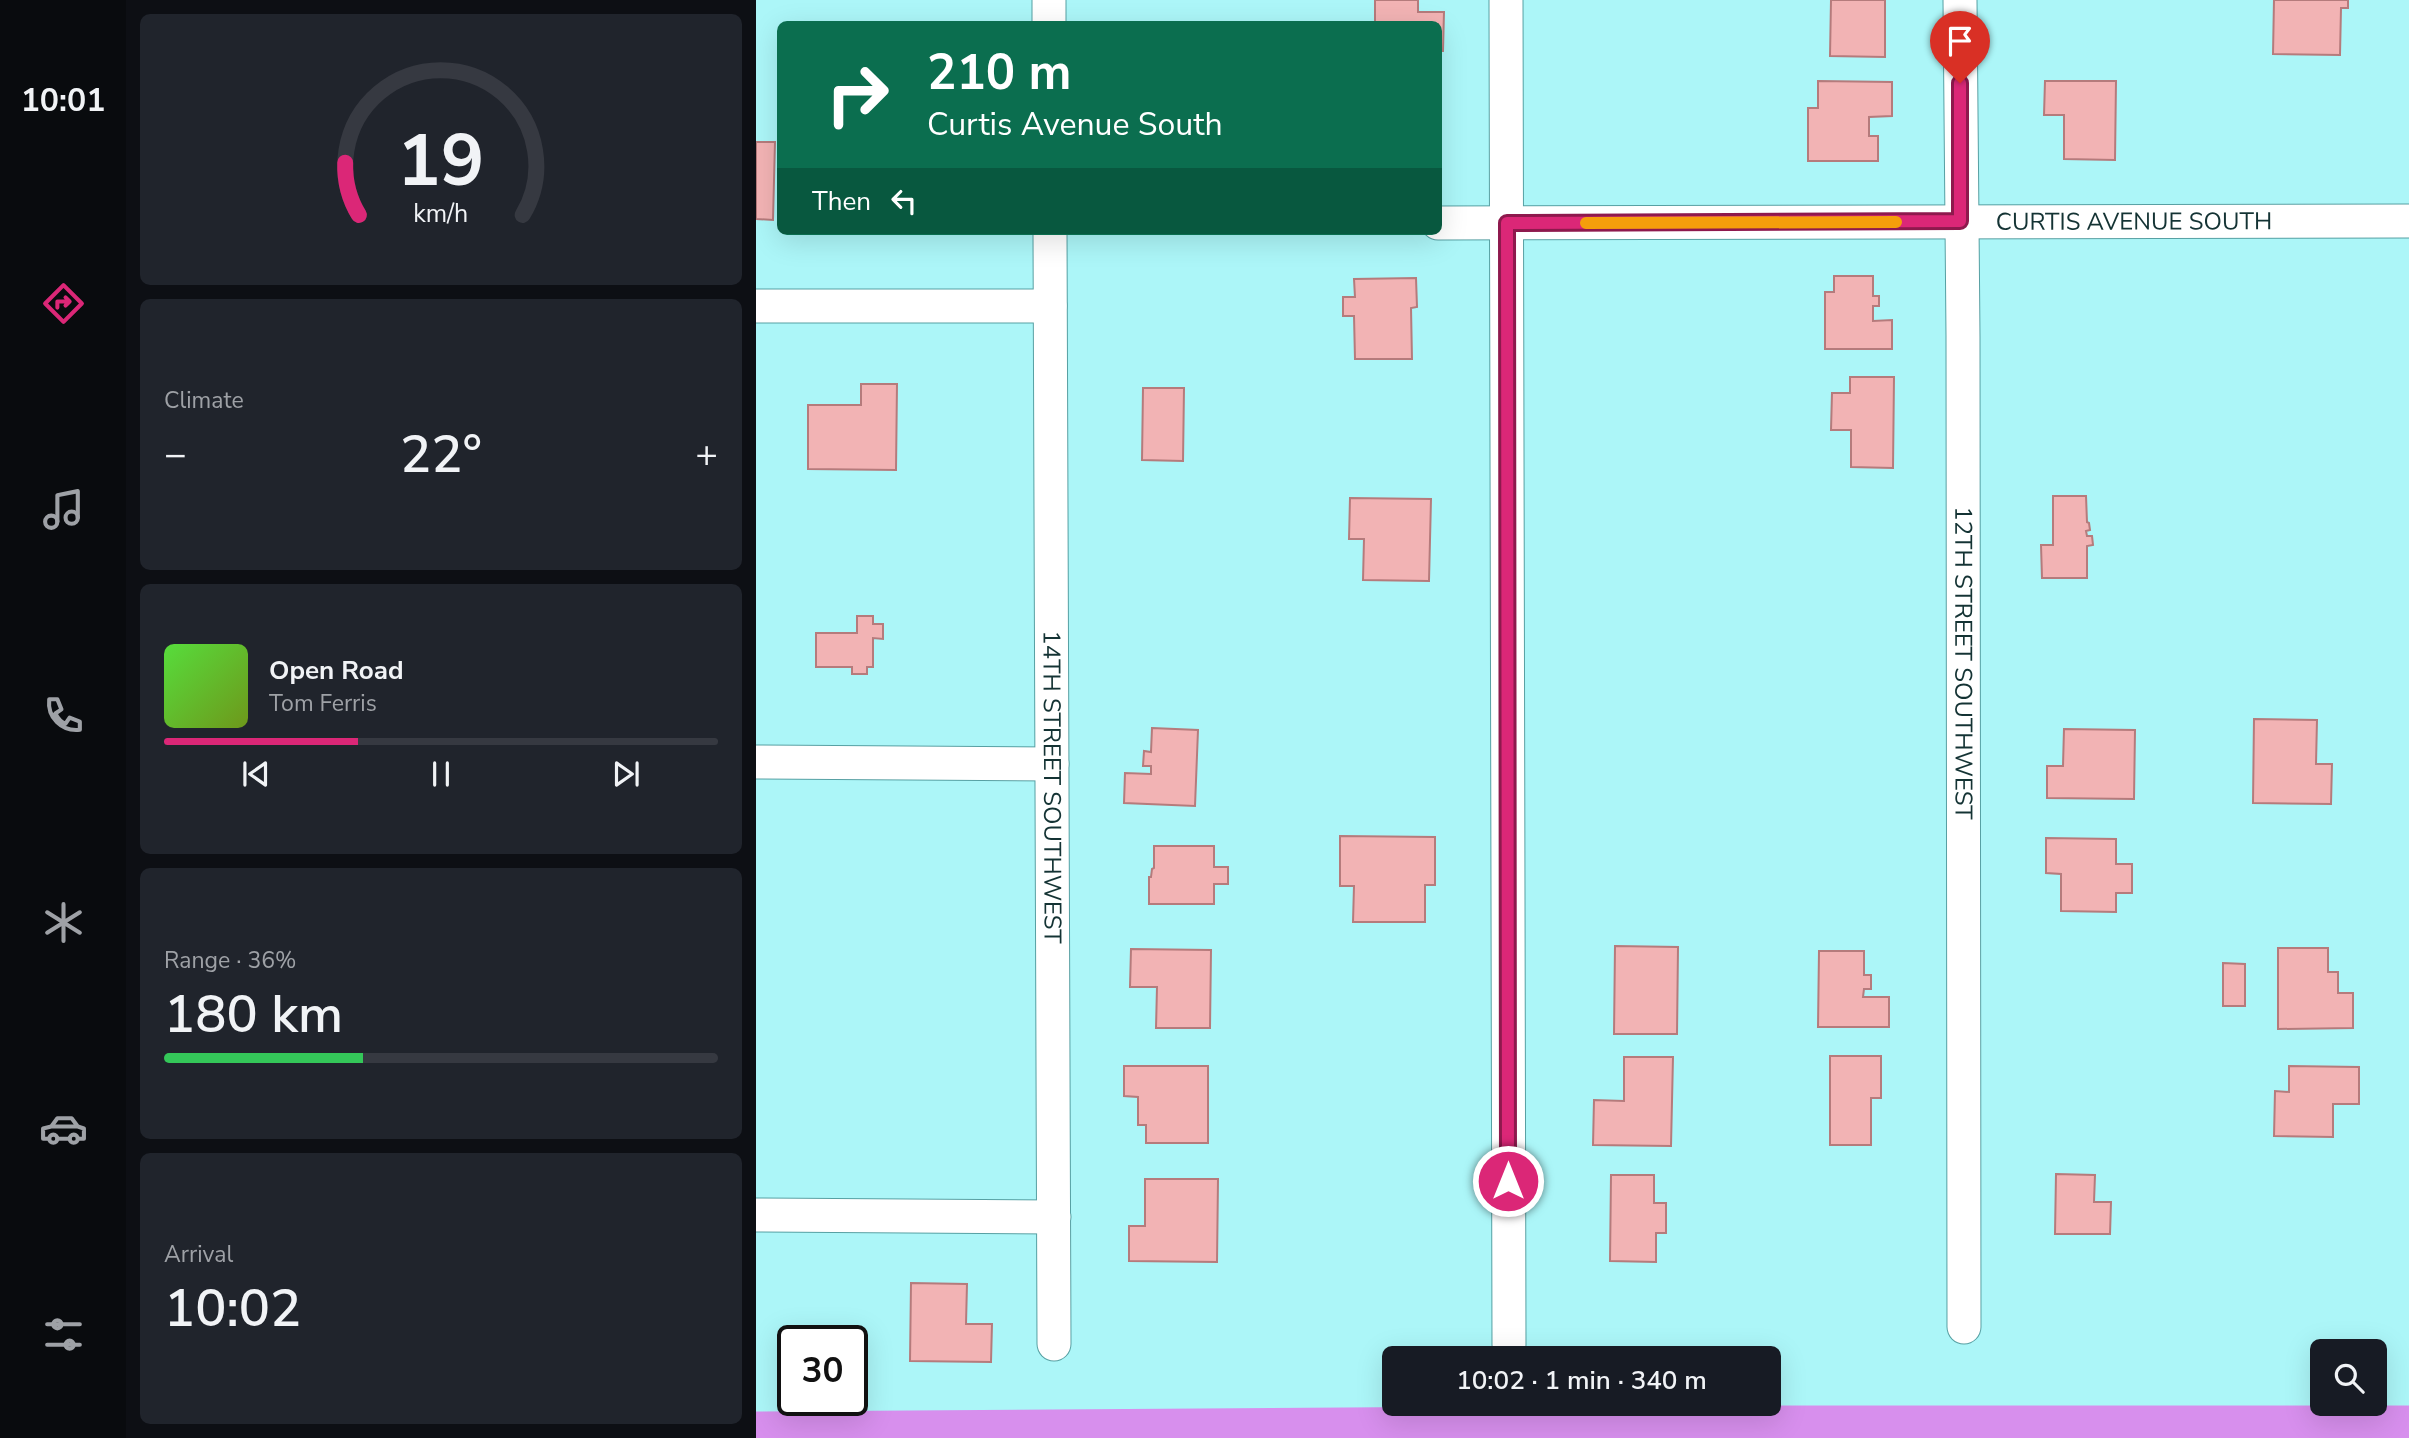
<!DOCTYPE html>
<html lang="en">
<head>
<meta charset="utf-8">
<style>
	:root { --surface:#171b24; --page:#20242c; --text:#f1f3f6; --muted:#9ea1a6; --line:#363941; --accent:#db2777 }
	body { margin:0; font-family:"Nunito Sans",sans-serif; background:var(--page); color:var(--text); height:100vh; display:flex; flex-direction:column; font-size:26px; white-space:nowrap }
	* { box-sizing:border-box; margin:0 }
	p { font-size:23px; color:var(--muted) }
	.icon { flex:none; width:38px; height:38px; fill:none; stroke:currentColor; stroke-width:2; stroke-linecap:round; stroke-linejoin:round }
	.map { position:relative; flex:1; overflow:hidden }
	.details { display:flex; flex-direction:column; gap:14px; padding:14px; background:#0d0f14; width:630px }
	.details>* { flex:none }
	.hud { position:absolute; left:21px; top:21px; width:665px; height:214px; border-radius:10px; box-shadow:0 7px 28px #0002; background:#0b6e4f; color:#fff; overflow:hidden }
	.fabs { position:absolute; left:1554px; top:1339px; display:grid; gap:14px }
	.fabs a { display:grid; place-items:center; width:77px; height:77px; border-radius:10px; background:var(--surface); box-shadow:0 7px 28px #0002; font-size:35px }
	.speed { position:absolute; left:21px; top:1325px; display:flex; gap:14px; font-size:35px; font-weight:700; text-align:center }
	.speed>* { display:grid; place-content:center; width:91px; height:91px; border-radius:50%; background:var(--surface); box-shadow:0 7px 28px #0002; line-height:1 }
	.speed .limit { border:4px solid #111; border-radius:10px; background:#fff; color:#111 }
	.pin { position:absolute; display:grid; place-items:center; width:60px; height:60px; color:#fff; margin:-72px -30px; border-radius:50% 50% 50% 0; rotate:-45deg; box-shadow:0 0 7px #0007 }
	.pin .icon { rotate:45deg }
	.me { position:absolute; width:77px; margin:-38px; rotate:0deg; stroke-linejoin:round; filter:drop-shadow(0 0 5px #0008) }
	.turn { display:flex; align-items:center; gap:24px; height:147px; padding:0 35px; font-size:32px }
	.turn .icon { width:91px; height:91px; stroke-width:2.5 }
	.turn b { display:block; font-size:49px; line-height:60px }
	.then { display:flex; align-items:center; height:66px; padding:0 35px; background:#0003; gap:14px; font-size:26px }
	.big { font-size:52px; font-weight:600; line-height:1.1 }
	.details .card { flex:1; display:flex; flex-direction:column; justify-content:center; gap:10px; min-width:0; padding:0 24px; border-radius:10px; background:var(--page) }
	.details .dial { align-items:center; gap:0 }
	.dial svg { height:182px; overflow:visible; fill:none; stroke:var(--line); stroke-width:7; stroke-linecap:round; text-anchor:middle }
	.dial text { fill:var(--text); stroke:none }
	.song { display:flex; align-items:center; gap:21px }
	.cover { width:84px; height:84px; border-radius:10px; background:linear-gradient(135deg,hsl(110 70% 55%),hsl(80 70% 35%)) }
	.played { height:7px; border-radius:4px; background:linear-gradient(90deg,var(--accent) 35%,var(--line) 35%) }
	.keys { display:flex; justify-content:space-around; direction:ltr }
	.heat { display:flex; justify-content:space-between; align-items:center; font-size:38px; direction:ltr }
	.charge { height:10px; border-radius:5px; background:linear-gradient(90deg,#34c759 36%,var(--line) 0) }
	.trip { position:absolute; left:626px; top:1346px; width:399px; height:70px; border-radius:10px; background:var(--surface); box-shadow:0 7px 28px #0002; font-weight:600; line-height:70px; text-align:center }
	main { display:flex; flex:1; min-height:0 }
	.dock { display:flex; flex-direction:column; width:126px; justify-content:space-around; align-items:center; background:#090b0e; color:var(--muted) }
	.dock .icon { width:49px; height:49px }
	.dock .selected { color:var(--accent) }
	.dock b { font-size:32px; color:var(--text) }
	.map>svg:first-child { display:block }
	.lines { fill:none; stroke-linecap:round; stroke-linejoin:round }
	.canal { stroke:#d78fed; stroke-width:33 }
	.building { fill:#f2b3b4; stroke:#b57b7c; stroke-width:2 }
	.street-casing { stroke:#57a0a3; stroke-width:35 }
	.street { stroke:#fff; stroke-width:33 }
	.route-casing { stroke:#8e194d; stroke-width:18 }
	.route { stroke:#db2777; stroke-width:12 }
	.slow { stroke:#f59e0b; stroke-width:12 }
	.labels { text-anchor:middle; stroke-width:6; stroke-linejoin:round; paint-order:stroke }
	.street-label { font-size:24px; fill:#143334; stroke:#fff }
</style>
</head>
<body>
<main>
<nav class="dock">
<b>10:01</b>
<svg class="icon selected" aria-label="directions" viewBox="0 0 24 24"><path d="M12 3l9 9-9 9-9-9zM9 14v-3h6M13 9l2 2-2 2"/></svg>
<svg class="icon" aria-label="music" viewBox="0 0 24 24"><path d="M9 18V5l10-2v13"/><circle cx="6" cy="18" r="3"/><circle cx="16" cy="16" r="3"/></svg>
<svg class="icon" aria-label="phone" viewBox="0 0 24 24"><path d="M5 4h4l2 5-3 2q2 4 5 5l2-3 5 2v4C11 20 4 13 5 4z"/></svg>
<svg class="icon" aria-label="climate" viewBox="0 0 24 24"><path d="M12 3v18M4 7l16 10M4 17L20 7"/></svg>
<svg class="icon" aria-label="car" viewBox="0 0 24 24"><path d="M5 17H2v-5l4-1 3-4h7l3 4 3 1v5h-3M9 17h6M6 11h13"/><circle cx="7" cy="17" r="2"/><circle cx="17" cy="17" r="2"/></svg>
<svg class="icon" aria-label="filters" viewBox="0 0 24 24"><path d="M4 7h16M4 17h16"/><circle cx="9" cy="7" r="2"/><circle cx="15" cy="17" r="2"/></svg>
</nav>
<section class="details">
<div class="card dial"><svg viewBox="0 0 100 80">
<path d="M14 69A42 42 0 1 1 86 69"/>
<path d="M14 69A42 42 0 0 1 8 46" stroke="#db2777"/>
<text x="50" y="56" font-size="32" font-weight="700">19</text>
<text x="50" y="72" font-size="11">km/h</text>
</svg></div>
<div class="card"><p>Climate</p>
<div class="heat"><a>−</a><b class="big">22°</b><a>+</a></div>
</div>
<div class="card">
<div class="song"><i class="cover"></i><div><b>Open Road</b><p>Tom Ferris</p></div></div>
<div class="played"></div>
<div class="keys"><svg class="icon" aria-label="previous" viewBox="0 0 24 24"><path d="M18 5L8 12l10 7zM5 5v14"/></svg><svg class="icon" aria-label="pause" viewBox="0 0 24 24"><path d="M8 5v14M16 5v14"/></svg><svg class="icon" aria-label="next" viewBox="0 0 24 24"><path d="M6 5l10 7-10 7zM19 5v14"/></svg></div>
</div>
<div class="card"><p>Range · 36%</p><b class="big">180 km</b><div class="charge"></div></div>
<div class="card"><p>Arrival</p><b class="big">10:02</b></div>
</section>
<div class="map">
<svg width="1653" height="1438" viewBox="0 0 1653 1438">
	<rect width="100%" height="100%" fill="#acf6f8"/>
	<g class="lines">
		<polyline class="canal" points="0,1428 886,1422 1653,1422"/>
	</g>
	<g class="building">
		<polygon points="619,0 662,0 662,12 688,12 687,51 682,51 682,24 619,24"/>
		<polygon points="1075,0 1129,0 1129,57 1074,56"/>
		<polygon points="1518,0 1592,0 1592,8 1585,8 1584,55 1517,54"/>
		<polygon points="1062,81 1136,82 1136,116 1113,117 1113,136 1122,136 1122,161 1052,161 1052,108 1062,108"/>
		<polygon points="1289,81 1360,81 1359,160 1308,159 1308,115 1288,115"/>
		<polygon points="0,142 19,142 17,220 0,219"/>
		<polygon points="1078,276 1117,276 1117,296 1123,296 1123,306 1117,306 1117,321 1136,320 1136,349 1069,349 1069,292 1078,292"/>
		<polygon points="660,278 661,307 655,308 656,359 599,359 598,316 587,316 587,297 599,297 598,279"/>
		<polygon points="1094,377 1138,377 1137,468 1095,467 1095,430 1075,430 1076,393 1094,393"/>
		<polygon points="105,384 141,384 140,470 52,469 52,405 105,405"/>
		<polygon points="387,388 428,388 427,461 386,460"/>
		<polygon points="1297,496 1330,496 1331,522 1333,523 1334,530 1330,531 1331,536 1336,536 1337,545 1331,546 1331,578 1286,578 1285,545 1297,545"/>
		<polygon points="594,498 675,499 673,581 607,580 608,539 593,539"/>
		<polygon points="101,616 117,616 117,624 127,624 127,639 117,638 117,667 111,667 111,674 96,674 96,667 60,667 60,633 101,633"/>
		<polygon points="1498,719 1561,720 1560,764 1576,764 1575,804 1497,803"/>
		<polygon points="396,728 442,730 439,806 368,803 369,773 395,774 395,766 387,766 388,751 395,752"/>
		<polygon points="1308,729 1379,730 1378,799 1291,798 1291,766 1307,766"/>
		<polygon points="584,836 679,837 679,885 669,885 669,922 597,922 598,886 584,886"/>
		<polygon points="1290,838 1360,839 1360,864 1376,864 1376,893 1360,893 1360,912 1305,911 1305,874 1290,873"/>
		<polygon points="398,846 458,846 458,867 472,867 472,884 458,884 458,904 393,904 393,877 395,877 396,869 398,868"/>
		<polygon points="859,946 922,947 921,1034 858,1034"/>
		<polygon points="1522,948 1572,948 1572,972 1582,972 1582,993 1597,993 1597,1028 1522,1029"/>
		<polygon points="375,949 455,950 454,1028 400,1028 401,987 374,987"/>
		<polygon points="1063,951 1108,951 1108,975 1115,975 1115,989 1108,989 1107,997 1133,997 1133,1027 1062,1027"/>
		<polygon points="1467,963 1489,964 1489,1006 1467,1006"/>
		<polygon points="1074,1056 1125,1056 1125,1098 1115,1098 1115,1145 1074,1145"/>
		<polygon points="868,1057 917,1057 915,1146 837,1145 838,1100 868,1101"/>
		<polygon points="368,1066 452,1066 452,1143 390,1143 390,1125 382,1125 382,1097 368,1096"/>
		<polygon points="1533,1066 1603,1067 1603,1104 1577,1104 1577,1137 1518,1136 1519,1091 1533,1092"/>
		<polygon points="1300,1174 1339,1175 1338,1202 1355,1202 1354,1234 1299,1234"/>
		<polygon points="855,1175 898,1175 898,1203 910,1203 910,1233 900,1233 900,1262 854,1261"/>
		<polygon points="389,1179 462,1179 461,1262 373,1261 373,1226 389,1226"/>
		<polygon points="155,1283 211,1284 210,1324 236,1324 235,1362 154,1361"/>
	</g>
	<g class="lines">
		<defs>
			<g id="street">
				<polyline points="293,0 293,24"/>
				<polyline points="750,0 753,1345"/>
				<path id="s1" d="M1204,0l3,336 1,991"/>
				<path id="s2" d="M682,223l971,-2"/>
				<path id="s3" d="M294,231l4,1113"/>
				<polyline points="0,306 294,306"/>
				<polyline points="0,762 296,764"/>
				<polyline points="0,1215 298,1217"/>
			</g>
		</defs>
		<use href="#street" class="street-casing"/>
		<use href="#street" class="street"/>
	</g>
	<g class="lines">
		<defs>
			<polyline id="route" points="752,1181 751,223 1204,221 1204,83"/>
		</defs>
		<use href="#route" class="route-casing"/>
		<use href="#route" class="route"/>
		<polyline class="slow" points="830,223 1140,222"/>
	</g>
	<g class="labels">
		<g class="street-label">
			<text dy="8" stroke="none"><textPath href="#s2" startOffset="696">CURTIS AVENUE SOUTH</textPath></text>
			<text dy="8" stroke="none"><textPath href="#s1" startOffset="663">12TH STREET SOUTHWEST</textPath></text>
			<text dy="8" stroke="none"><textPath href="#s3" startOffset="556">14TH STREET SOUTHWEST</textPath></text>
		</g>
	</g>
</svg>
<div class="fabs">
<a><svg class="icon" aria-label="search" viewBox="0 0 24 24"><circle cx="10" cy="10" r="6"/><path d="M15 15l6 6"/></svg></a>
</div>
<div class="speed"><div class="limit">30</div></div>
<div class="pin" style="left:1204px;top:83px;background:#d93025"><svg class="icon" aria-label="arrive" viewBox="0 0 24 24"><path d="M6 21V4h12l-3 4 3 4H6"/></svg></div>
<svg class="me" style="left:752px;top:1181px" viewBox="-20 -20 40 40"><circle r="17" fill="#db2777" stroke="#fff" stroke-width="3"/><path d="M0-11L8 9 0 5-8 9z" fill="#fff"/></svg>
<div class="trip">10:02 · 1 min · 340 m</div>
<div class="hud">
<div class="turn"><svg class="icon" aria-label="right" viewBox="0 0 24 24"><path d="M7 20v-9h11M14 6l5 5-5 5"/></svg><div><b>210 m</b>Curtis Avenue South</div></div>
<div class="then">Then<svg class="icon" aria-label="left" viewBox="0 0 24 24"><path d="M17 20v-9H6M10 6l-5 5 5 5"/></svg></div>
</div>
</div>
</main>
</body>
</html>
